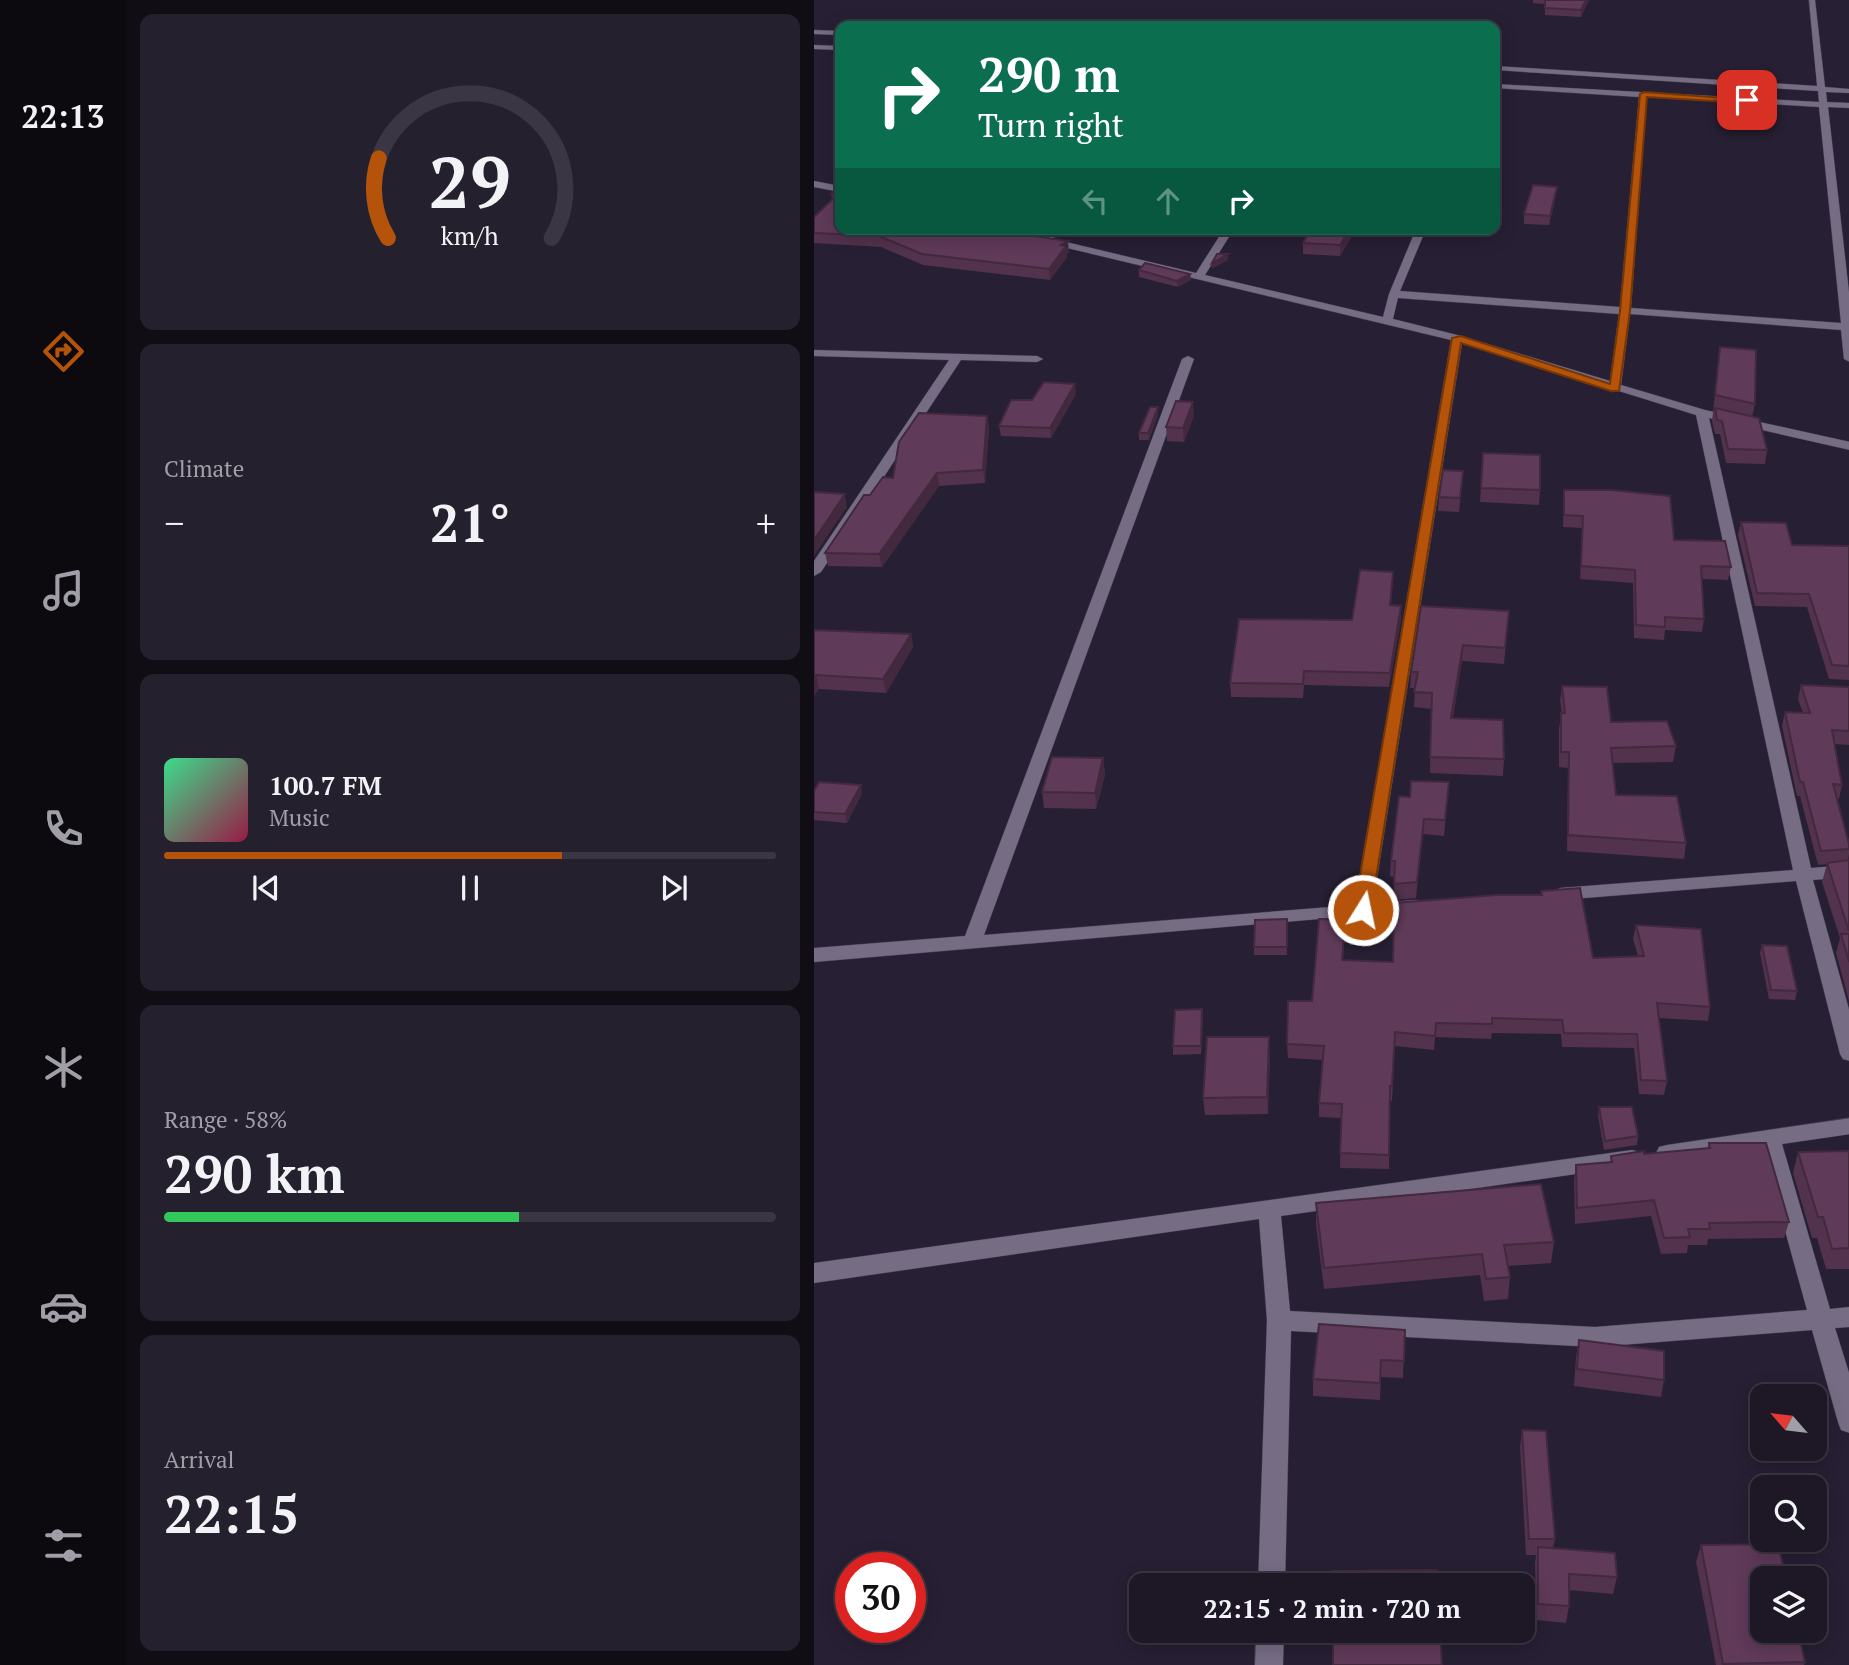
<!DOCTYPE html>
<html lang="en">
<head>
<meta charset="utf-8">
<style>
	:root { --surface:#1d1726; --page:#25202e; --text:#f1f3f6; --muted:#a09fa7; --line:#3b3643; --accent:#b45309 }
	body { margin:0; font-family:"PT Serif",serif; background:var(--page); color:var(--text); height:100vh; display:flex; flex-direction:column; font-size:26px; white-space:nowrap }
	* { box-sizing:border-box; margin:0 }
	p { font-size:23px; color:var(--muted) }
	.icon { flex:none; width:38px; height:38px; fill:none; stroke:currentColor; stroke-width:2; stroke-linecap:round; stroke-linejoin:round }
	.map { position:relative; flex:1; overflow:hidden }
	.side { display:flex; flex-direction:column; gap:14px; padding:14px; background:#100d15; width:688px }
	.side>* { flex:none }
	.hud { position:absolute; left:21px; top:21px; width:665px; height:214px; border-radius:14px; box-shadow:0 4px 18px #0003,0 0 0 2px var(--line); background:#0b6e4f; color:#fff; overflow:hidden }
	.needle { width:46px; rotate:298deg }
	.controls { position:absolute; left:936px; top:1384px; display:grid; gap:14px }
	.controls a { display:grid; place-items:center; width:77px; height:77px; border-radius:14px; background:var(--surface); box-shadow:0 4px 18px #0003,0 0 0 2px var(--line); font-size:35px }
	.speed { position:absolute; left:21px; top:1552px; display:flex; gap:14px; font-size:35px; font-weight:700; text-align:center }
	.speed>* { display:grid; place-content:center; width:91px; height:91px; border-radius:50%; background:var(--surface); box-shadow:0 4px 18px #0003,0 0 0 2px var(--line); line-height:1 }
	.speed .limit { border:10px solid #d22; background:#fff; color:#111 }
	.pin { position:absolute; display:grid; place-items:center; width:60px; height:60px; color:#fff; margin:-30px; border-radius:14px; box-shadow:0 4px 10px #0006 }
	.me { position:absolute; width:77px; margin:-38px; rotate:10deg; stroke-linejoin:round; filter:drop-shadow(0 0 5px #0008) }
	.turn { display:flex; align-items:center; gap:24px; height:147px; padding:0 28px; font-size:32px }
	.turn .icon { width:91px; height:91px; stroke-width:2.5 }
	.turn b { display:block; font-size:49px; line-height:60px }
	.lanes { display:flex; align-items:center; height:66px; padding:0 28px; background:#0003; justify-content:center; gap:35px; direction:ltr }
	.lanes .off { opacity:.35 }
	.big { font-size:52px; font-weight:700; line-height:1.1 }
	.side .widget { flex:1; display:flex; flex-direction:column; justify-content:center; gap:10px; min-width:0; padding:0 24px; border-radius:14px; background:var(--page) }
	.side .dial { align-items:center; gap:0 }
	.dial svg { height:182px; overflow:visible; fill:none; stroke:var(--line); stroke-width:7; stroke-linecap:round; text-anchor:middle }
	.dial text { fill:var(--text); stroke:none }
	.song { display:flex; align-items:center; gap:21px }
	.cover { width:84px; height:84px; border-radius:10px; background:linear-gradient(135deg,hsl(150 70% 55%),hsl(340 70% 35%)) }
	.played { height:7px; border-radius:4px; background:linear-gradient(90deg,var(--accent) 65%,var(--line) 65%) }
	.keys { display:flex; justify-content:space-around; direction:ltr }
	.heat { display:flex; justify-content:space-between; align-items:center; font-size:38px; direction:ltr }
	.charge { height:10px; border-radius:5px; background:linear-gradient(90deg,#34c759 58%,var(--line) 0) }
	.trip { position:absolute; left:315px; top:1573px; width:406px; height:70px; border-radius:14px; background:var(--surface); box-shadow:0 4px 18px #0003,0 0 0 2px var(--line); font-weight:700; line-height:70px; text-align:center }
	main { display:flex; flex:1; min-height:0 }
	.tabs { display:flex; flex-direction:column; width:126px; justify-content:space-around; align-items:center; background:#0c090f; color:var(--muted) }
	.tabs .icon { width:49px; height:49px }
	.tabs .active { color:var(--accent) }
	.tabs b { font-size:32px; color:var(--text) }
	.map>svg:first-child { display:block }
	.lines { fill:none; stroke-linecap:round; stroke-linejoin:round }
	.street-casing { stroke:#433c4d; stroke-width:1 }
	.street { fill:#766d85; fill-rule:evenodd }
	.wall { fill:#52324d }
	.shaded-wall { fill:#42293e }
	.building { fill:#5f3a59; stroke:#42293e; stroke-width:2 }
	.route { fill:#b45309; stroke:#753606; stroke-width:2 }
</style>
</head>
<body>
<main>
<nav class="tabs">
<b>22:13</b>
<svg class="icon active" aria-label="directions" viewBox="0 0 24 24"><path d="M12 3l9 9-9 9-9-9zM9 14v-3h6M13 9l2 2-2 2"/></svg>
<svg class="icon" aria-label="music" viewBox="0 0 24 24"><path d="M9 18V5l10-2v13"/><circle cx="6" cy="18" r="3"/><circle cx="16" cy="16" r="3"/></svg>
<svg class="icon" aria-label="phone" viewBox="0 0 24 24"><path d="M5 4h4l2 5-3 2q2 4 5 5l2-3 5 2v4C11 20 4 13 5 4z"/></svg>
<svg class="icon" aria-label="climate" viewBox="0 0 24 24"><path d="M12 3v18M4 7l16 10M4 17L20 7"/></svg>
<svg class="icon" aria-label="car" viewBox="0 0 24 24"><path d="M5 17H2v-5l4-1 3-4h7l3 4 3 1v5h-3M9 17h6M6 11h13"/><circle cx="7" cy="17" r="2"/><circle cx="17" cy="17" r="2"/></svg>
<svg class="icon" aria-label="filters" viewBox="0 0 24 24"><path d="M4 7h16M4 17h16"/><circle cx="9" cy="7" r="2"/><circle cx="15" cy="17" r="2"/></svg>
</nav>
<section class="side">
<div class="widget dial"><svg viewBox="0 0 100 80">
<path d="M14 69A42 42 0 1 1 86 69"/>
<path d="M14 69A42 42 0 0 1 10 34" stroke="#b45309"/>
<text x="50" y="56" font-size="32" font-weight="700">29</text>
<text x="50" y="72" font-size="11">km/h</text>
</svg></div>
<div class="widget"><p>Climate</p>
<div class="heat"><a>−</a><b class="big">21°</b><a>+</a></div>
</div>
<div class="widget">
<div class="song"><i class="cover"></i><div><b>100.7 FM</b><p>Music</p></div></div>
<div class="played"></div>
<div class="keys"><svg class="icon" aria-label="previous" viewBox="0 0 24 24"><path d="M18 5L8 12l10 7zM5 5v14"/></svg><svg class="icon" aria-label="pause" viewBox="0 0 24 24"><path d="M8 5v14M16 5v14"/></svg><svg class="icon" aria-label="next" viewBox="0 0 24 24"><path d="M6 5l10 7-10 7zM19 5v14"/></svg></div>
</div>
<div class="widget"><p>Range · 58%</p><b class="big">290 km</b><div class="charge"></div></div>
<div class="widget"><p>Arrival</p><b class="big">22:15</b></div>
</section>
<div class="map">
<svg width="1036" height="1665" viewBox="0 0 1036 1665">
	<rect width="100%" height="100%" fill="#271f33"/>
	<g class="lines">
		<defs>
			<g id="street">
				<path d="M995,0h6l10,87 25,2v4l-24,-1 1,10 23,1v5l-22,-1 22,194v61l-6,-3 -3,-29 -211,-16 -9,71 84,25 145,32v8l-141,-32 102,450 39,-3v12l-37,3 37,133v48l-7,-2 -3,-5 -44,-173 -236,19 -9,-6 9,-6 233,-18 -97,-455 -77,-24 -8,1 -2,-4 -147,-45 -89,560 44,-3 7,2 2,4 -2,4 -610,52v-14l151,-12 217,-577 6,-3 6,3 -210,576 371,-30 96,-565 -392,-94 -46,-17h16l37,13 130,31 28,-44h10l-29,46 178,42 6,-23 27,-65h10l-26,62 220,16 19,-210 -144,-9v-4l324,18 -1,-11 -323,-21v-4l322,20zM833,97l172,10 22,216 -210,-15zM584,298l221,16 -9,67 -149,-45 -68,-17z"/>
				<polygon points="0,30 26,31 26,35 0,34"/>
				<polygon points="0,45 26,46 26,50 0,49"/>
				<polygon points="0,181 26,186 26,192 0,187"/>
				<polygon points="0,350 223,356 229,359 223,362 147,360 7,572 0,576 0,561 135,360 0,356"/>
				<polygon points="1036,1118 1036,1134 968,1144 1016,1309 1036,1307 1036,1327 1021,1328 1036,1376 1036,1433 1027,1430 1024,1422 998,1330 781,1347 477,1331 471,1586 444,1586 453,1320 445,1219 0,1283 0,1263 818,1150 826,1152 829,1158 826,1164 818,1166 467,1216 476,1311 781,1327 993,1310 948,1147 853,1161 845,1159 842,1153 845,1147 853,1145"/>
				<polygon points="442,1631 470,1631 469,1665 441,1665"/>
			</g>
		</defs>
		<use href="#street" class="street-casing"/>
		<use href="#street" class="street"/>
	</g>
	<g class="wall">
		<polygon points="719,0 775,0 767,17 731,15 731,4 719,3"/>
		<polygon points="26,186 26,229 202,229 202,233 255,252 253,253 253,257 236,280 109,265 67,247 0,243 0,217 18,200 17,194"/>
		<polygon points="742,196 735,225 710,224 710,214"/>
		<polygon points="497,229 542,229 526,256 489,254 489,243"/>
		<polygon points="325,270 376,274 377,280 364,287 325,277"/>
		<polygon points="906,347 941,404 938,417 953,450 951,464 912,463 906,434 901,434 898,421"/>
		<polygon points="262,394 237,438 187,436 185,426 218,400"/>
		<polygon points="344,414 335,440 325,440 325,433"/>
		<polygon points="173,416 175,428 171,483 125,486 68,567 14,566 11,553 79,478"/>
		<polygon points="380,416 370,442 353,441 352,427"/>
		<polygon points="669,453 726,490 725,505 666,502"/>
		<polygon points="648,485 645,512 624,511 625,497"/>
		<polygon points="750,490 860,540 917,567 914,580 888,579 890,619 888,632 851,630 850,640 820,638 819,583 766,579 768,528 749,527"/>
		<polygon points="927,522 978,545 1035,546 1035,680 1015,679 993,607 941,606 924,535"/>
		<polygon points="579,572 577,605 587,606 587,620 575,687 490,685 489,698 417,697 416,683 538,620"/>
		<polygon points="695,611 690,664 648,661 639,718 690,759 689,776 616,773 617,709 600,707 601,688 596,688 597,672"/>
		<polygon points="0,630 97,634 99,647 72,693 5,689 0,696"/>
		<polygon points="987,685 1035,687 1035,745 1020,744 1028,785 1025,799 1023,798 1035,844 1035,854 1034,861 1035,860 1035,1001 1022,953 1026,938 1008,882 1013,864 1004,865 986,796 983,796 968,726 971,712 989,713 984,699"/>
		<polygon points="748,686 797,722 862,746 859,762 798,763 802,795 872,843 870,859 753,851 754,768 745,767 745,728 748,713 746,701"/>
		<polygon points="289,758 291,775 282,809 230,808 228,792"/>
		<polygon points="635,782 630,836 609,834 602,898 580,900 580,877 576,876 577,861 596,797"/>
		<polygon points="0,791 48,793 33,823 0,820"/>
		<polygon points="727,891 779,958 824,956 819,939 822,925 896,1007 894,1021 845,1018 853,1081 850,1095 825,1094 820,1048 748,1047 747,1034 678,1033 677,1039 621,1037 620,1050 581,1046 578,1101 576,1100 575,1169 526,1168 527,1118 505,1117 505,1103 509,1060 474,1058 473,1044 498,1001 531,934 529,960 579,962 727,895"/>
		<polygon points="473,919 473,955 440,955 440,947"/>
		<polygon points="948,945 983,991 981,1000 955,999 946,953"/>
		<polygon points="389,1018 387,1054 359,1055 359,1046"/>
		<polygon points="456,1054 454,1114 391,1115 389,1098"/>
		<polygon points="785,1107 824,1136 823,1145 790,1150 784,1116"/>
		<polygon points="895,1143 975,1222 970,1238 894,1239 893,1245 874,1245 873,1253 847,1254 837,1216 761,1224 760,1181 762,1165 796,1162 797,1156 830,1154 893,1149"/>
		<polygon points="1035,1151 1035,1269 1012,1269 1003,1238 998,1238 979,1173 984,1152"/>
		<polygon points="502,1203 740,1242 737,1263 694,1266 696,1277 694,1299 670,1301 666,1275 510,1289 502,1225"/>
		<polygon points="591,1330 589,1378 567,1377 566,1400 499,1396 499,1379"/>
		<polygon points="765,1340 850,1380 847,1397 760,1386 762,1357"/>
		<polygon points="708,1430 741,1539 739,1548 803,1577 799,1594 755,1590 755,1606 752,1623 722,1620 721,1563 722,1555 712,1555 706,1447"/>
		<polygon points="887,1545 991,1662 990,1665 902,1665 882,1562"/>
	</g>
	<g class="shaded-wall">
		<polygon points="772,0 775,0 767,17 767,10"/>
		<polygon points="743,187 742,196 735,225 736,216"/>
		<polygon points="536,229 542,229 526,256 526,245"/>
		<polygon points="254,241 255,252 253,253 253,257 236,280 235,269 247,245"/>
		<polygon points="414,254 414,260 398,269 398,263"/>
		<polygon points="376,274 377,280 364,287 363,281"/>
		<polygon points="261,384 262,394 237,438 236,428"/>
		<polygon points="379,402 380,416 370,442 369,428"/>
		<polygon points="344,407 344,414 335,440 334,433"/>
		<polygon points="173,416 175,428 171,483 169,470"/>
		<polygon points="123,473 125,486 68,567 65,554"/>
		<polygon points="31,494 33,507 0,556 0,540"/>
		<polygon points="587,606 587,620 575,687 576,673"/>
		<polygon points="97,634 99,647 72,693 69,679"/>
		<polygon points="649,645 648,661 636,734 637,718"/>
		<polygon points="2,675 5,689 0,696 0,678"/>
		<polygon points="289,758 291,775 282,809 281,793"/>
		<polygon points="47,785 48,793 33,823 31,814"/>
		<polygon points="610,819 609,834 602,898 603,882"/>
		<polygon points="455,1037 456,1054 454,1114 453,1097"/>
	</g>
	<g class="building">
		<polygon points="731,0 772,0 767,10 731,8"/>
		<polygon points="719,185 743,187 736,216 710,214"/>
		<polygon points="26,186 26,229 199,229 194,232 254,241 247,245 252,246 235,269 108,254 65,236 0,233 0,217 24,194 17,194"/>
		<polygon points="497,229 536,229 526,245 489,243"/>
		<polygon points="403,254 414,254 398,263"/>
		<polygon points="331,263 376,274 363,281 325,270"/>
		<polygon points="906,347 942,350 941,404 901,395"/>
		<polygon points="230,382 261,384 236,428 185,426 197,400 218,400"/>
		<polygon points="362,401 379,402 369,428 352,427"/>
		<polygon points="336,407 344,407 334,433 325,433"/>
		<polygon points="901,408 945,418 953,450 914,449 908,421 903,420"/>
		<polygon points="105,413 173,416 169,470 123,473 65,554 11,553 50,495 56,495 69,477 79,478 85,442"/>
		<polygon points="669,453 726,455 726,490 667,488"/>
		<polygon points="629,470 649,471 646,498 625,497"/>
		<polygon points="750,490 797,490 856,496 860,540 911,541 917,567 887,566 890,619 851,617 851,627 822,625 821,570 767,566 769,516 750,515"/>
		<polygon points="0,492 31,494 0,540"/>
		<polygon points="927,522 972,523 978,545 1035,546 1035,666 1018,665 995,594 943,593"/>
		<polygon points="546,570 579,572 576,605 587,606 576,673 490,671 489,684 416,683 425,619 538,620"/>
		<polygon points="607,606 695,611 691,648 649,645 637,718 689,720 690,759 616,757 618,693 600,692 604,672 597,672"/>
		<polygon points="0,630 97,634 69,679 2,675 0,678"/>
		<polygon points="987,685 1035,687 1035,731 1018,730 1028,785 1019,784 1035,844 1035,849 1007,851 989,782 986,782 971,712 996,713"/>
		<polygon points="748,686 793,687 797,722 853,721 862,746 797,748 802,795 863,796 872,843 754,835 755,752 747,752 747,713 751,713"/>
		<polygon points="238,757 289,758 281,793 228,792"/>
		<polygon points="597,781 635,782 631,820 610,819 603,882 580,884 581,861 577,861 585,796 596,797"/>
		<polygon points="5,782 47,785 31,814 0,812 0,791"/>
		<polygon points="1035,860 1035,931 1013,863"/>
		<polygon points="766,888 779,958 830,956 822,925 887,929 896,1007 843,1003 853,1081 827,1080 823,1034 750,1033 748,1020 678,1018 678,1024 622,1023 621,1036 581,1032 578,1086 576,1086 575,1155 526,1153 528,1104 505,1103 510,1046 473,1044 474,1001 498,1001 505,919 531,920 528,960 579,962 580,903 682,895 728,895 727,891"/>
		<polygon points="473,919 473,947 440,947 441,920"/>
		<polygon points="1027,934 1035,934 1035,962"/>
		<polygon points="948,945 973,946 983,991 957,990"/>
		<polygon points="388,1009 387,1046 359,1046 361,1010"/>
		<polygon points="393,1037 455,1037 453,1097 389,1098"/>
		<polygon points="785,1107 818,1107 824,1136 791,1141"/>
		<polygon points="895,1143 952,1143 975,1222 895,1223 896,1229 874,1229 876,1237 850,1238 840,1200 763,1208 762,1165 798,1162 797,1156 830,1151 830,1154 896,1148"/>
		<polygon points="1035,1151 1035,1248 1018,1249 1009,1217 1004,1217 984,1152"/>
		<polygon points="727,1184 740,1242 690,1245 696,1277 672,1279 668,1254 510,1268 502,1203"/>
		<polygon points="505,1324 591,1330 590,1361 567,1360 566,1383 499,1379"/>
		<polygon points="765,1340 850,1351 850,1380 763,1369"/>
		<polygon points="708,1430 732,1431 741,1539 715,1539"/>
		<polygon points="964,1544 972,1578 948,1578 948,1631 984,1631 991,1662 909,1664 887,1545"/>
		<polygon points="724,1547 801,1553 803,1577 755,1574 755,1606 724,1604"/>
		<polygon points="623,1570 624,1586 519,1586 518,1571"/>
		<polygon points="519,1631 626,1631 628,1665 519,1665"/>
	</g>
	<polygon class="route" points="830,92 937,100 933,103 833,97 816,311 805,391 797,391 647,343 557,910 555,914 543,914 540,910 638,338 647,336 796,384 806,311 826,94"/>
</svg>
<div class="controls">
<a><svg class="needle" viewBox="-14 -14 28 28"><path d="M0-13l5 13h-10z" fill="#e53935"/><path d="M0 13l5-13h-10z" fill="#a09fa7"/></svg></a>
<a><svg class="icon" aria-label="search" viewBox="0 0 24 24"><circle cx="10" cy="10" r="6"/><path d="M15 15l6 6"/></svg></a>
<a><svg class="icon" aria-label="layers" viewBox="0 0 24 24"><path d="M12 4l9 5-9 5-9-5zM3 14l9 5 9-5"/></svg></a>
</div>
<div class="speed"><div class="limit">30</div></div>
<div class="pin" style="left:933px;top:100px;background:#d93025"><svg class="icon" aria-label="arrive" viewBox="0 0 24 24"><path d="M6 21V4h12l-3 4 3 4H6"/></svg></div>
<svg class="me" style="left:549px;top:910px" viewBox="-20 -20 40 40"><circle r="17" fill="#b45309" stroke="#fff" stroke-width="3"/><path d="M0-11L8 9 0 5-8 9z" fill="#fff"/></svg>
<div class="trip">22:15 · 2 min · 720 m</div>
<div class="hud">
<div class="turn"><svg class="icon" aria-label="right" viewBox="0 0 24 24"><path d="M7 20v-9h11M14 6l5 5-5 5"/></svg><div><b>290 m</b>Turn right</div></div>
<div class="lanes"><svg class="icon off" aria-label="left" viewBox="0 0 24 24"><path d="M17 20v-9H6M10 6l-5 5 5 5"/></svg><svg class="icon off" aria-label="ahead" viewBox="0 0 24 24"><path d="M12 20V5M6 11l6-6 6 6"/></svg><svg class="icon" aria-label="right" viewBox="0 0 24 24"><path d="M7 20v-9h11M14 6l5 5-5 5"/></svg></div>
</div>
</div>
</main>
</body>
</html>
